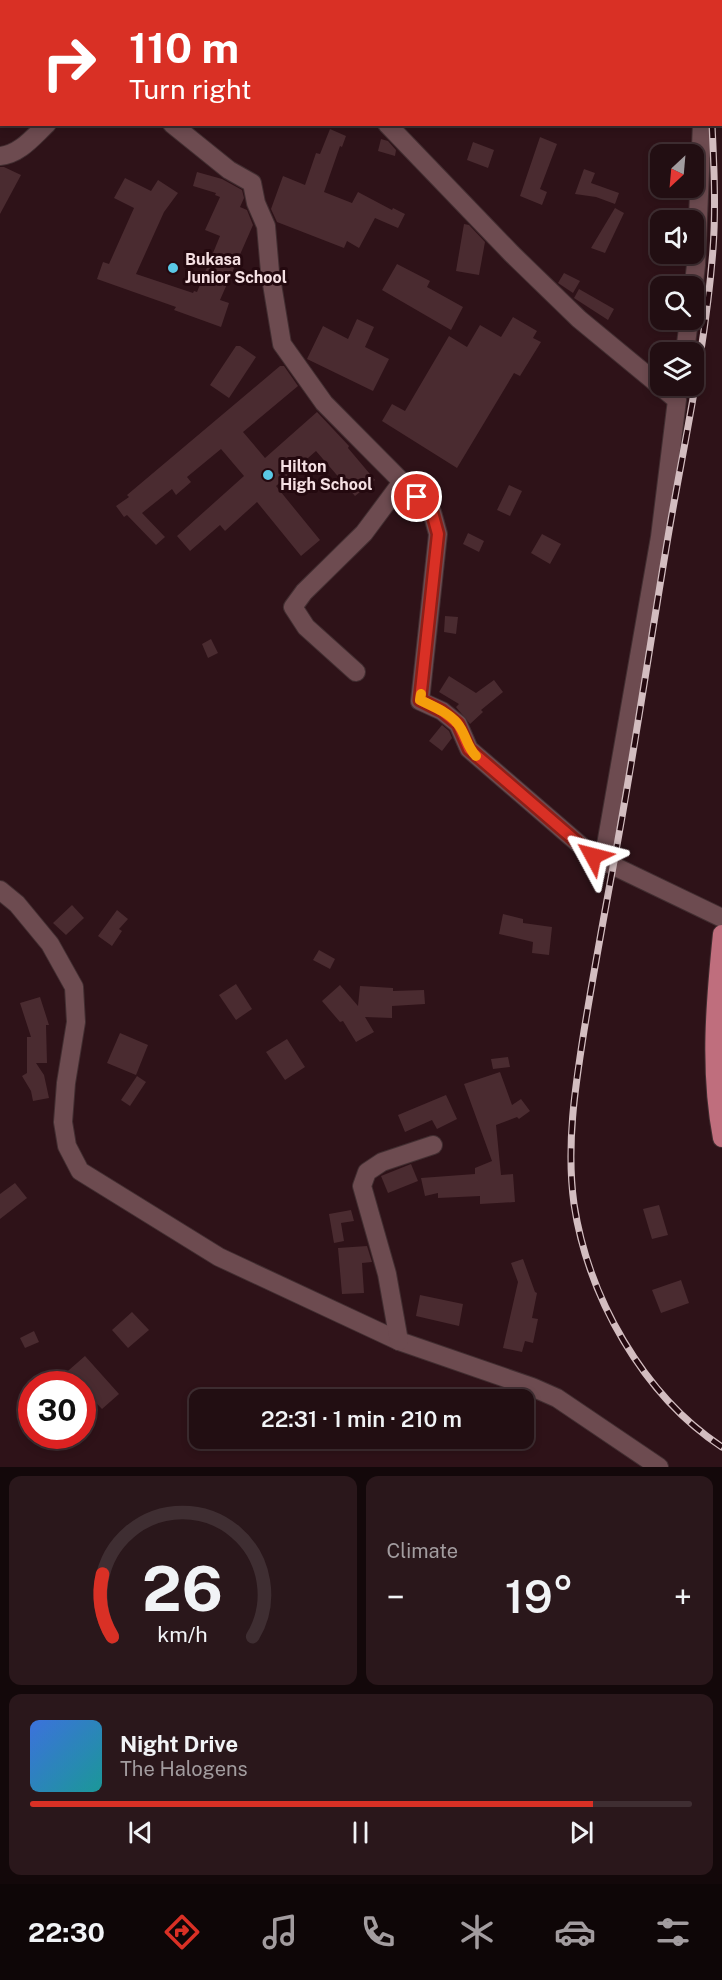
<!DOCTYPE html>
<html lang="en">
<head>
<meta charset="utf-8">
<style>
	:root { --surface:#220e12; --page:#2a171b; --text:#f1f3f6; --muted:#a29c9f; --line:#3f2e32; --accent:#d93025 }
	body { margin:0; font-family:"Public Sans",sans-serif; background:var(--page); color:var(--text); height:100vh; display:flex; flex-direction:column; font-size:22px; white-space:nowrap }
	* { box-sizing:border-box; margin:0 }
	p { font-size:20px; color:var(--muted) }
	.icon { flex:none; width:33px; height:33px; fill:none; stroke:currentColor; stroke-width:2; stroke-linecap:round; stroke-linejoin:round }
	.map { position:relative; height:1467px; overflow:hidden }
	.panel { display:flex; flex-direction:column; gap:9px; padding:9px; background:#13080a; flex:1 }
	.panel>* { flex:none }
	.top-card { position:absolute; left:0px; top:0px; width:723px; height:126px; box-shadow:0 3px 9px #0003,0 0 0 2px var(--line); background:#d93025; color:#fff; overflow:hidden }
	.needle { width:39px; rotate:206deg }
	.controls { position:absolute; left:650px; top:144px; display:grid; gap:12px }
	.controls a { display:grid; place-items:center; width:54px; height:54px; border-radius:12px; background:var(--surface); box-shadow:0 3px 9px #0003,0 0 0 2px var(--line); font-size:30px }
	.speed { position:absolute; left:18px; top:1371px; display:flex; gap:12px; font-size:30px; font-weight:700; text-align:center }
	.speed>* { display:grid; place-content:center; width:78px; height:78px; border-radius:50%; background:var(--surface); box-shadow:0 3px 9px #0003,0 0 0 2px var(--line); line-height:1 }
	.speed .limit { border:9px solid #d22; background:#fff; color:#111 }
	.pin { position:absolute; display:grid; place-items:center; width:51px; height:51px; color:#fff; margin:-26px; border:3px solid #fff; border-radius:50%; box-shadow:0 2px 6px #0007 }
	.me { position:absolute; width:66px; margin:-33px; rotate:308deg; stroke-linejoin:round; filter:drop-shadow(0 0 4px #0008) }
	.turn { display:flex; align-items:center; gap:21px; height:126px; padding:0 30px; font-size:27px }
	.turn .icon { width:78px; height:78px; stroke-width:2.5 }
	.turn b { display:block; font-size:42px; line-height:51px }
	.big { font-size:45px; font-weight:600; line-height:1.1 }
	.panel .widget { flex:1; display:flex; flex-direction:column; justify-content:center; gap:9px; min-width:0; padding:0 21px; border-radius:12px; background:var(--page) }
	.panel .dial { align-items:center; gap:0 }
	.dial svg { height:156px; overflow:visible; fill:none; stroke:var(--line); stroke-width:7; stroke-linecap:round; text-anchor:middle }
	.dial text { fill:var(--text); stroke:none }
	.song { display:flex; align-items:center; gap:18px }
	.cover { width:72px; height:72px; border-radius:9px; background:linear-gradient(135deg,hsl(220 70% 55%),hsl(180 70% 35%)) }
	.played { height:6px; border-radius:3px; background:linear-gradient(90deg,var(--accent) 85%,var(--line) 85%) }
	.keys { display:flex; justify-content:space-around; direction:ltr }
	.heat { display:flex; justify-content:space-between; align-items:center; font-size:33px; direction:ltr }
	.panel .tiles { flex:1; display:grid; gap:9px; grid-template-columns:1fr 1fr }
	.widget:last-child { grid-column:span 2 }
	.trip { position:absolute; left:189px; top:1389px; width:345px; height:60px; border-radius:12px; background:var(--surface); box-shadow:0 3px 9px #0003,0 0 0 2px var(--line); font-weight:600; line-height:60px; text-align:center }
	.dock { display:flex; height:96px; justify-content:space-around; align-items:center; background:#0e0607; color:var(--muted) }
	.dock .icon { width:42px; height:42px }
	.dock .active { color:var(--accent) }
	.dock b { font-size:27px; color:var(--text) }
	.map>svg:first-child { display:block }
	.building { fill:#4a2b30 }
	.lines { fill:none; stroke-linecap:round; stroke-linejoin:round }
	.minor-casing { stroke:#422e31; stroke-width:20 }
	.major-casing { stroke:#422e31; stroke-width:20 }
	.minor { stroke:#6d4b50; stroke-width:18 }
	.major { stroke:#bf6e7d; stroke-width:18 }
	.rail-casing { stroke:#d3bdc0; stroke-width:7 }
	.rail { stroke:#24090f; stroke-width:4.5; stroke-dasharray:14; stroke-linecap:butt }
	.route-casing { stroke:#8d1f18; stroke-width:15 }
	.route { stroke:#d93025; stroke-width:10 }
	.slow { stroke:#f59e0b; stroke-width:10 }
	.poi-dot { fill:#5ac8e6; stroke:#24090f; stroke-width:2 }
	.labels { text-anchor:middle; stroke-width:6; stroke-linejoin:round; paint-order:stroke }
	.poi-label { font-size:16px; font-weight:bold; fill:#f5e0e3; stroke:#24090f; text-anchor:start }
</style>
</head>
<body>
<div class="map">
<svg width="722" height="1467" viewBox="0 0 722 1467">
	<rect width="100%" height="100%" fill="#2e1218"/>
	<g class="building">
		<polygon points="330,129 346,136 342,147 340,146 324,192 352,203 358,192 392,210 393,208 405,214 398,228 375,218 359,248 347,241 344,248 277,222 271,209 283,176 305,185 316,153 320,154"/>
		<polygon points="540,137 557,144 540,189 547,192 542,205 520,196"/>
		<polygon points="381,139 388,141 396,150 395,156 378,151"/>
		<polygon points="473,142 494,150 488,168 467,160"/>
		<polygon points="0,167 4,167 21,175 0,214"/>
		<polygon points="584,169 595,173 591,183 619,193 615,204 596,197 575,194"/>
		<polygon points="197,172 222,179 242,190 244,198 240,207 247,210 253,225 220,300 229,303 221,327 174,310 176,307 97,279 103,262 109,264 134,208 114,198 125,178 151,191 158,180 178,193 164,212 136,274 193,293 194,291 197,292 220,236 205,230 220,197 215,195 216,193 193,186"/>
		<polygon points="615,208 624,213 605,253 591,248"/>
		<polygon points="464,224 469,225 485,242 479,275 456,271"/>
		<polygon points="397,264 430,281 427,287 463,307 451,330 382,290"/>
		<polygon points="564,273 580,281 573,293 558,283"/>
		<polygon points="579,289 614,309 608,320 574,298"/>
		<polygon points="513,317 537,331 533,338 541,342 520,376 514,373 457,468 382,421 392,404 405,411 449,336 467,347 480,325 501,337"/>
		<polygon points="357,319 374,327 365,347 389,359 373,391 307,359 323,326 348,339"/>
		<polygon points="236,346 240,346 256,357 229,398 210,385"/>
		<polygon points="280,366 284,366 298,386 243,432 265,458 317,412 349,446 348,448 375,480 355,496 316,451 276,486 320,540 301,556 257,502 225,531 220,525 190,551 177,536 244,476 221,449 187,477 191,482 176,495 172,489 142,513 165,537 156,545 127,515 124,517 116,506 129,497 127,495"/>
		<polygon points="509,485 522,491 510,516 497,510"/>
		<polygon points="468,533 484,541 479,552 463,544"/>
		<polygon points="542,534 561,544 550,564 531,553"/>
		<polygon points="445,616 458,617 456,634 444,632"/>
		<polygon points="211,639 218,653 208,658 202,644"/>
		<polygon points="449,676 476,693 494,680 503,692 481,710 483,712 470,724 456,707 459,704 439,692"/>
		<polygon points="442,725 449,731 452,738 442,751 429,741"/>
		<polygon points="72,905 84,918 66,935 53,923"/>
		<polygon points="117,910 128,919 119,929 122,931 112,946 98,936"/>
		<polygon points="503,914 523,919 523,923 552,927 549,955 532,953 533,942 499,934"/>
		<polygon points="319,950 335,959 330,969 313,960"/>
		<polygon points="236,984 252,1009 236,1020 219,995"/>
		<polygon points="340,985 358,1006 360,986 393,988 393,991 424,990 425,1004 392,1006 392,1018 365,1017 374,1032 356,1042 343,1021 340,1022 322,1001"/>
		<polygon points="40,997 49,1025 46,1025 47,1063 36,1063 44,1075 49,1098 33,1101 31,1091 22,1076 27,1073 27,1037 31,1037 20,1003"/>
		<polygon points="120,1033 148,1045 136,1075 107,1063"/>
		<polygon points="287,1039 305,1067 285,1080 266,1052"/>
		<polygon points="508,1057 510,1067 493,1069 491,1059"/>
		<polygon points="500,1072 512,1105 521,1099 530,1111 519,1119 517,1117 496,1125 501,1175 513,1174 515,1202 480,1204 480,1196 438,1198 438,1193 425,1196 421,1178 475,1174 475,1168 492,1161 464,1084"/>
		<polygon points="137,1076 146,1082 130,1106 121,1100"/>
		<polygon points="446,1095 457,1119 437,1129 432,1120 405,1132 398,1115"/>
		<polygon points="411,1164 418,1181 388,1193 381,1176"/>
		<polygon points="15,1183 27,1198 0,1219 0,1194"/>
		<polygon points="659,1205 668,1235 652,1239 643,1209"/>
		<polygon points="351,1210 354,1221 341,1223 344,1241 334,1243 329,1214"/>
		<polygon points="367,1246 372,1262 362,1263 364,1293 342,1294 338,1248"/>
		<polygon points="523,1259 535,1292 537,1293 532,1318 538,1319 533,1343 525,1341 522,1352 503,1348 518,1282 511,1263"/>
		<polygon points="681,1280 689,1303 661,1313 652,1290"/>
		<polygon points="420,1295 463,1304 459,1326 416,1316"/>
		<polygon points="132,1312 149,1330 128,1348 112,1330"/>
		<polygon points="34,1331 39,1342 25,1348 20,1338"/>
		<polygon points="85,1356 119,1394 102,1409 82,1388 82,1384 53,1384"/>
	</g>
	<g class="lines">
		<defs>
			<g id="minor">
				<polyline points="306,0 307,2"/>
				<polyline points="675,0 676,2"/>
				<polyline points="172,124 229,170 252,183 256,203 266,226 270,272 282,344 324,403 432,512 438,534 420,701 442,711 458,724 469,749 593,856 722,918"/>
				<polyline points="387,124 512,254 579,319 677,400 660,537 603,862"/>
				<path d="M0,156c20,-2 33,-19 47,-32"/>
				<polyline points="693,292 696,265 702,124"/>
				<polyline points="685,352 689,320"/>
				<polyline points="356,672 306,627 293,607 304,592 364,533 402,482"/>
				<polyline points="0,890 17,904 50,944 74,987 76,1022 66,1083 63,1122 67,1146 80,1171 219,1257 399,1341 532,1387 557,1398 659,1467"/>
				<polyline points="399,1341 387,1274 362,1186 367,1172 382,1162 433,1145"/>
			</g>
			<path id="major" d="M722,934c-7,68 -13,136 0,204"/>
		</defs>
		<use href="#minor" class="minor-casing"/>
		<use href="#major" class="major-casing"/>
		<use href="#minor" class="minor"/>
		<use href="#major" class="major"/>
		<defs>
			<g id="rail">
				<polyline points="693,0 693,2"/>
				<path d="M712,124c2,42 4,84 1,125 -7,95 -28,189 -44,282 -19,112 -35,224 -56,336 -10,55 -20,109 -29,164 -9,57 -18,115 -10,173 14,93 69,191 148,243"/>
			</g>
		</defs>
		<use href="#rail" class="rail-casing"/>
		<use href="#rail" class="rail"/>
	</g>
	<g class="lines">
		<defs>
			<polyline id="route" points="417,497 432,512 438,534 420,700 442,711 458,724 469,749 593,856"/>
		</defs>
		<use href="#route" class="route-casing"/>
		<use href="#route" class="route"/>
		<path class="slow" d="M421,694l-1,6c12,6 28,12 37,23 9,10 9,23 19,33"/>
	</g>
	<g class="poi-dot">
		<circle cx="173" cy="268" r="6"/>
		<circle cx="268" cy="475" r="6"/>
	</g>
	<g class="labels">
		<g class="poi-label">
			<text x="185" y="265">Bukasa<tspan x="185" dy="18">Junior School</tspan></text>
			<text x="280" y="472">Hilton<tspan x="280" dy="18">High School</tspan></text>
		</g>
	</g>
</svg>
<div class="controls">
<a><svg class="needle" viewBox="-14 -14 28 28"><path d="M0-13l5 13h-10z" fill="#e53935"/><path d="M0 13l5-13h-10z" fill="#a29c9f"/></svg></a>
<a><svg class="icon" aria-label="sound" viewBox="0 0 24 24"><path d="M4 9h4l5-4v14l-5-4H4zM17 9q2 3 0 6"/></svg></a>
<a><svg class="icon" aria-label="search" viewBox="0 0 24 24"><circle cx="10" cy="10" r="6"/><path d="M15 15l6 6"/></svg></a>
<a><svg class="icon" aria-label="layers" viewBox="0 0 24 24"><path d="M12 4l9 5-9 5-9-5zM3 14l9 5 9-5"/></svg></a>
</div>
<div class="speed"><div class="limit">30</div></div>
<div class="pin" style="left:417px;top:497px;background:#d93025"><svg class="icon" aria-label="arrive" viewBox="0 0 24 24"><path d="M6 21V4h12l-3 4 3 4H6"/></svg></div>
<svg class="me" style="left:593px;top:856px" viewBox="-20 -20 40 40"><path d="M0-17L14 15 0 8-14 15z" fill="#d93025" stroke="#fff" stroke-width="4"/></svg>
<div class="trip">22:31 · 1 min · 210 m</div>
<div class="top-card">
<div class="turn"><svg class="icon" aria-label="right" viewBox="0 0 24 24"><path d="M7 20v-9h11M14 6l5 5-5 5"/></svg><div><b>110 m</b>Turn right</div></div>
</div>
</div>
<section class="panel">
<div class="tiles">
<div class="widget dial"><svg viewBox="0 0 100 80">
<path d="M14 69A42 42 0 1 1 86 69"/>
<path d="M14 69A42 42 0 0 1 9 37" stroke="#d93025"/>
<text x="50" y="56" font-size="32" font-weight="700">26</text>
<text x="50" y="72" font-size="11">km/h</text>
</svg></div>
<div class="widget"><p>Climate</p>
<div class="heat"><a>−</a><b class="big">19°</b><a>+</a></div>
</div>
<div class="widget">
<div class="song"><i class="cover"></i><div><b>Night Drive</b><p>The Halogens</p></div></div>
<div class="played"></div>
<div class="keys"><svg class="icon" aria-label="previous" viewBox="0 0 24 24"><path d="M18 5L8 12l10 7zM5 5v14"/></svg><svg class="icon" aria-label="pause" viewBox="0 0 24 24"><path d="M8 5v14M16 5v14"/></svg><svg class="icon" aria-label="next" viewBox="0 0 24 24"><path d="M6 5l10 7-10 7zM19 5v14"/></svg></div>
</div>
</div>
</section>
<nav class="dock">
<b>22:30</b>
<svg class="icon active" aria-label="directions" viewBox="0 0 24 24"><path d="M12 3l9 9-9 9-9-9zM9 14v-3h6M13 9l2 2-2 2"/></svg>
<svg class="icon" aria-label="music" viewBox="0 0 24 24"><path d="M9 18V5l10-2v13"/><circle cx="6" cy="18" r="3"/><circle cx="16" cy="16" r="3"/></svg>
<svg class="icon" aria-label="phone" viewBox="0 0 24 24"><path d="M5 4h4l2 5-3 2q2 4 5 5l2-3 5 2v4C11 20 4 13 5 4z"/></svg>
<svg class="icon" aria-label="climate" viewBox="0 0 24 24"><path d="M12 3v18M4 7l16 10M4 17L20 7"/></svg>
<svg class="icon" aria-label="car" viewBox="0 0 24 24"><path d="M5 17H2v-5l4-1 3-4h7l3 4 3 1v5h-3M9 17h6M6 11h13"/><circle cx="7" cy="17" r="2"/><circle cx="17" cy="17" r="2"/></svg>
<svg class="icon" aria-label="filters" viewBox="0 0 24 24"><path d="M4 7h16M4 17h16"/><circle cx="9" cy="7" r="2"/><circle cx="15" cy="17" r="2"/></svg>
</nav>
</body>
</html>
